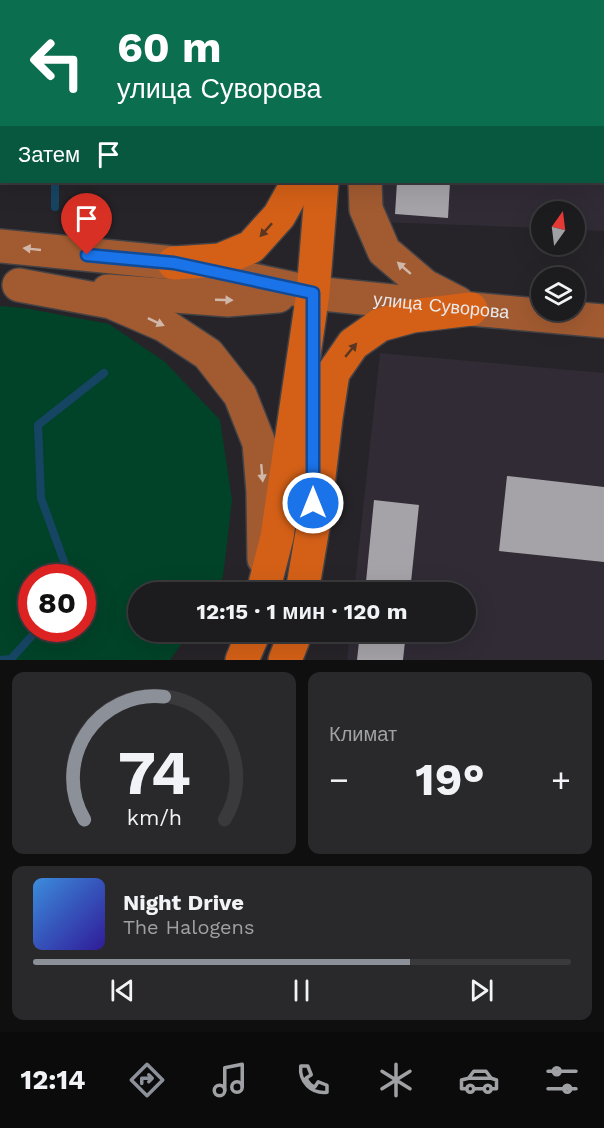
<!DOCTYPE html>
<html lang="ru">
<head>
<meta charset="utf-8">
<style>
	:root { --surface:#1c1b1e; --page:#29282b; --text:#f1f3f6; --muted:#a0a1a4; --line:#3a393c; --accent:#8c9099 }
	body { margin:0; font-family:"Work Sans",sans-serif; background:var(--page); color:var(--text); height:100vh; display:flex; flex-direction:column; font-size:22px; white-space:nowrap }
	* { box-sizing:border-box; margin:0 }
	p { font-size:20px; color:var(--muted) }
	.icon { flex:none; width:33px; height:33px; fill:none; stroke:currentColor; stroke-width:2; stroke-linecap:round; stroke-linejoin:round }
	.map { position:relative; height:660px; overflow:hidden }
	.side { display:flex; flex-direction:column; gap:12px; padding:12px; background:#0f0f10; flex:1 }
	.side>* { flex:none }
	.guide { position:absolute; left:0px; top:0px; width:604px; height:183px; box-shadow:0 6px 24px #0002,0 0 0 2px var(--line); background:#0b6e4f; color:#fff; overflow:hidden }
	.needle { width:39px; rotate:14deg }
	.buttons { position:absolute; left:531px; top:201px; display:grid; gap:12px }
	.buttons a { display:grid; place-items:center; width:54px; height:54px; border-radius:50%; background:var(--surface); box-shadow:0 6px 24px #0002,0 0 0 2px var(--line); font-size:30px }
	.speed { position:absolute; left:18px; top:564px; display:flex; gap:12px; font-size:30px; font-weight:700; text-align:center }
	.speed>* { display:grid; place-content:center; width:78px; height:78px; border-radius:50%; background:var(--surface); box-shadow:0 6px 24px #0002,0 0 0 2px var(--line); line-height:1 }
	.speed .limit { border:9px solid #d22; background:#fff; color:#111 }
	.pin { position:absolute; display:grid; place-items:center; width:51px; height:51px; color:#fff; margin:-62px -26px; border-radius:50% 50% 50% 0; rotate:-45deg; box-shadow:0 0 6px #0007 }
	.pin .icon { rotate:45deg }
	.me { position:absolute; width:66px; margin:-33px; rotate:0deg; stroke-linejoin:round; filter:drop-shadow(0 0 4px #0008) }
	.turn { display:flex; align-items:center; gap:21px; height:126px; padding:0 18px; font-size:27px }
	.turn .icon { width:78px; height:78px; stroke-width:2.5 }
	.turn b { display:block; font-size:42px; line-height:51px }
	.then { display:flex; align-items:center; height:57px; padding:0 18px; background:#0003; gap:12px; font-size:22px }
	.big { font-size:45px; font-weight:700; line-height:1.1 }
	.side .card { flex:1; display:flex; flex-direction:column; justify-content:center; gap:9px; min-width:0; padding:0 21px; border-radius:12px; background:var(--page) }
	.side .dial { align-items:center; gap:0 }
	.dial svg { height:156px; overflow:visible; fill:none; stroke:var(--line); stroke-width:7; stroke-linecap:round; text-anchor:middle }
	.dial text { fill:var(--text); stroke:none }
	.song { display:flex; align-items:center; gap:18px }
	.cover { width:72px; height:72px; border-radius:9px; background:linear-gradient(135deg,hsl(210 70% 55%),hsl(250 70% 35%)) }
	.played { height:6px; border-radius:3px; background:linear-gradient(90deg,var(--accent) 70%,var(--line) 70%) }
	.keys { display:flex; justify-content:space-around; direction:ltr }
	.heat { display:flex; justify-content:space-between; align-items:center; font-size:33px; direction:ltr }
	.side .tiles { flex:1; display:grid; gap:12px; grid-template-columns:1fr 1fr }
	.card:last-child { grid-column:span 2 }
	.trip { position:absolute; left:128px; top:582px; width:348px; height:60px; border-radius:30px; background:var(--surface); box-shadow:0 6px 24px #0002,0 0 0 2px var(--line); font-weight:700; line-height:60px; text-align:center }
	.dock { display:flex; height:96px; justify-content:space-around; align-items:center; background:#0b0b0c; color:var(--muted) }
	.dock .icon { width:42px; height:42px }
	.dock .active { color:var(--accent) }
	.dock b { font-size:27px; color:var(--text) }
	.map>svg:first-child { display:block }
	.built { fill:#302b35 }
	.green { fill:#014328; fill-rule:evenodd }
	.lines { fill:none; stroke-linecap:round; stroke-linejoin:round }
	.stream { stroke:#164563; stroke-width:8 }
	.building { fill:#a5a3a8 }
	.minor-casing { stroke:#444245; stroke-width:36 }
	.major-casing { stroke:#444245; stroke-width:36 }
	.highway-casing { stroke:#444245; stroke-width:36 }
	.minor { stroke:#565458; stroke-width:33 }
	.major { stroke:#a25b31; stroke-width:33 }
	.highway { stroke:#d46017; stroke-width:33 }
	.oneway { fill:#5a3623 }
	.oneway2 { fill:#d1b7aa }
	.route-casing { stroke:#114b97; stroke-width:15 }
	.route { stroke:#1a73e8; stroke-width:10 }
	.labels { text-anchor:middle; stroke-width:6; stroke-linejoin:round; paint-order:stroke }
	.street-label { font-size:18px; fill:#eae9eb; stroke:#262428 }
</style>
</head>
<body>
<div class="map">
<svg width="604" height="660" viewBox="0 0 604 660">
	<rect width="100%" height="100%" fill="#262428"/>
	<g class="built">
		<polygon points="399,0 604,0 604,231 575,230 574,212 542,212 541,228 379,222 383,182 603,182 603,2 399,1"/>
		<polygon points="380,353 604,373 604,660 347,660 350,632 465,632 465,592 354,592"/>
	</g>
	<path class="green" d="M0,306l24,2 85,16 56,38 55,58 12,80 -9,77 -9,15h-76v40h52l-20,28h-170zM32,578h50v50h-50z"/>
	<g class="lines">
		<g class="stream">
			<polyline points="14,0 20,2"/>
			<polyline points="55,207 55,182"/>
			<polyline points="70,578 41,498 38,425 104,373"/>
			<polyline points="0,660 11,659 39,628"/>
		</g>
	</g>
	<g class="building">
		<polygon points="397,182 450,182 448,218 395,214"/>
		<polygon points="507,476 604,487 604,562 499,551"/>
		<polygon points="374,500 419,505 410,592 365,592"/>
		<polygon points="360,632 406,632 403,660 357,660"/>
	</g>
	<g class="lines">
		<defs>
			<g id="minor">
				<polyline points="195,0 205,2"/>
				<polyline points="229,2 229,0"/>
			</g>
			<g id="major">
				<polyline points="358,0 358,2"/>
				<polyline points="365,182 366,209 384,251 425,286 458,303"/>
				<path id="s1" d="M0,246l174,17 139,30 158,16 133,12"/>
				<polyline points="19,285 111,302 164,325 208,354 240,395 259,443 263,492 264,559"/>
				<polyline points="108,291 228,300 278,296"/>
			</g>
			<g id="highway">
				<polyline points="336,2 336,0"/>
				<polyline points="174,263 220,260 251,247 279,216 298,182"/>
				<polyline points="313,527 326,418 333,373 353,344 380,325 413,316 471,309"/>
				<polyline points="263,592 277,537 313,293 322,182"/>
				<polyline points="302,592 313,527 313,505"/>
				<polyline points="242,660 254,632"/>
				<polyline points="285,660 296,632"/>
			</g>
		</defs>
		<use href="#minor" class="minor-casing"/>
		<use href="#major" class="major-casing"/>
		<use href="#highway" class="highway-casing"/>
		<use href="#minor" class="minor"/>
		<use href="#major" class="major"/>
		<use href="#highway" class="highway"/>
	</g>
	<defs><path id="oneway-solid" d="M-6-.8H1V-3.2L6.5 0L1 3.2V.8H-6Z" transform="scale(1.5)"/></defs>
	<g class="oneway">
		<use href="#oneway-solid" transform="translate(266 230) rotate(132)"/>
		<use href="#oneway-solid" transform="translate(351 350) rotate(-50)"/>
	</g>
	<g class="oneway2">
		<use href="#oneway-solid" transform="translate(32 249) rotate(-174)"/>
		<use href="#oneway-solid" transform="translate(404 268) rotate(-139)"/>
		<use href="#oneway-solid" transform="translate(224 300) rotate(2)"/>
		<use href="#oneway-solid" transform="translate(156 322) rotate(25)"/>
		<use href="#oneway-solid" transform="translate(262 473) rotate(85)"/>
	</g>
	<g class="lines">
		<defs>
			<polyline id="route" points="87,255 174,263 313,293 313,503"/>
		</defs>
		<use href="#route" class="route-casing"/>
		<use href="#route" class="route"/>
	</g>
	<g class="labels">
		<g class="street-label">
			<text dy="6" stroke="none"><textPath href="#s1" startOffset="446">улица Суворова</textPath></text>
		</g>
	</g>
</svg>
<div class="buttons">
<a><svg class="needle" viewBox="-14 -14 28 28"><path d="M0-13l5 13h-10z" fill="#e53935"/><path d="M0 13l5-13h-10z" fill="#a0a1a4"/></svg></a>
<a><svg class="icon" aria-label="layers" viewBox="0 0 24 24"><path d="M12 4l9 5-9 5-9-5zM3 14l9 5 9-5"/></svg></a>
</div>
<div class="speed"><div class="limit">80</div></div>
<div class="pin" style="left:87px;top:255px;background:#d93025"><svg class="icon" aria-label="arrive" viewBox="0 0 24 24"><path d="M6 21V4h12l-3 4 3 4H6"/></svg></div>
<svg class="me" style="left:313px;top:503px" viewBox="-20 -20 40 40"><circle r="17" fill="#1a73e8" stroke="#fff" stroke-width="3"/><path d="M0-11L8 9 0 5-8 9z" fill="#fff"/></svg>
<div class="trip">12:15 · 1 мин · 120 m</div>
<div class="guide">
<div class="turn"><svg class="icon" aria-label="left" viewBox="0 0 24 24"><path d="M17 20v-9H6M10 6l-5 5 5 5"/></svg><div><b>60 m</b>улица Суворова</div></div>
<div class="then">Затем<svg class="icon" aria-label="arrive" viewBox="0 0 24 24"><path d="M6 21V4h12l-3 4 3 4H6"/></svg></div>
</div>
</div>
<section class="side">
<div class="tiles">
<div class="card dial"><svg viewBox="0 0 100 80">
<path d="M14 69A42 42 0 1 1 86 69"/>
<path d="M14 69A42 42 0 0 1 55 6" stroke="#8c9099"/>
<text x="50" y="56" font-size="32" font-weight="700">74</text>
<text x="50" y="72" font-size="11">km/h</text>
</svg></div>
<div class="card"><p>Климат</p>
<div class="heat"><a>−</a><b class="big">19°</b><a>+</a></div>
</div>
<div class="card">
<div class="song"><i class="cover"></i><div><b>Night Drive</b><p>The Halogens</p></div></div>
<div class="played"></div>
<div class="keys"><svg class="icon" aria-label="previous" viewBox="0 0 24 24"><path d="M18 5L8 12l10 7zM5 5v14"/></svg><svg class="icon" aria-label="pause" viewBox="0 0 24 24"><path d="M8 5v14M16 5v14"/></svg><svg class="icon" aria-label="next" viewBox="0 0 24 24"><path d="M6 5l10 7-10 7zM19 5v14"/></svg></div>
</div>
</div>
</section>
<nav class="dock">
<b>12:14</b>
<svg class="icon active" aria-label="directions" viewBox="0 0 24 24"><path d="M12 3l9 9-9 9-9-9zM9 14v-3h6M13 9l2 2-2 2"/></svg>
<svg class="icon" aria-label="music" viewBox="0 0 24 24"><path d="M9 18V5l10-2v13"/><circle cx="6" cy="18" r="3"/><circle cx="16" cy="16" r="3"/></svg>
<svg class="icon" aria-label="phone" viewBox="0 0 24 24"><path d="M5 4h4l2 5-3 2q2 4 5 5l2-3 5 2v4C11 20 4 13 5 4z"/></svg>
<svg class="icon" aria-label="climate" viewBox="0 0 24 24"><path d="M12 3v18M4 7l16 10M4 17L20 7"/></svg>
<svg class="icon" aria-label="car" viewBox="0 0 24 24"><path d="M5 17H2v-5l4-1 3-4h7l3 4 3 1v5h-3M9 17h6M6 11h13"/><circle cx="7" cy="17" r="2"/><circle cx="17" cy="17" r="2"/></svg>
<svg class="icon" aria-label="filters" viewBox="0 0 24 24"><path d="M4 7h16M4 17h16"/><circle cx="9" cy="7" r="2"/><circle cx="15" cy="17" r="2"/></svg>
</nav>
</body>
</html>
